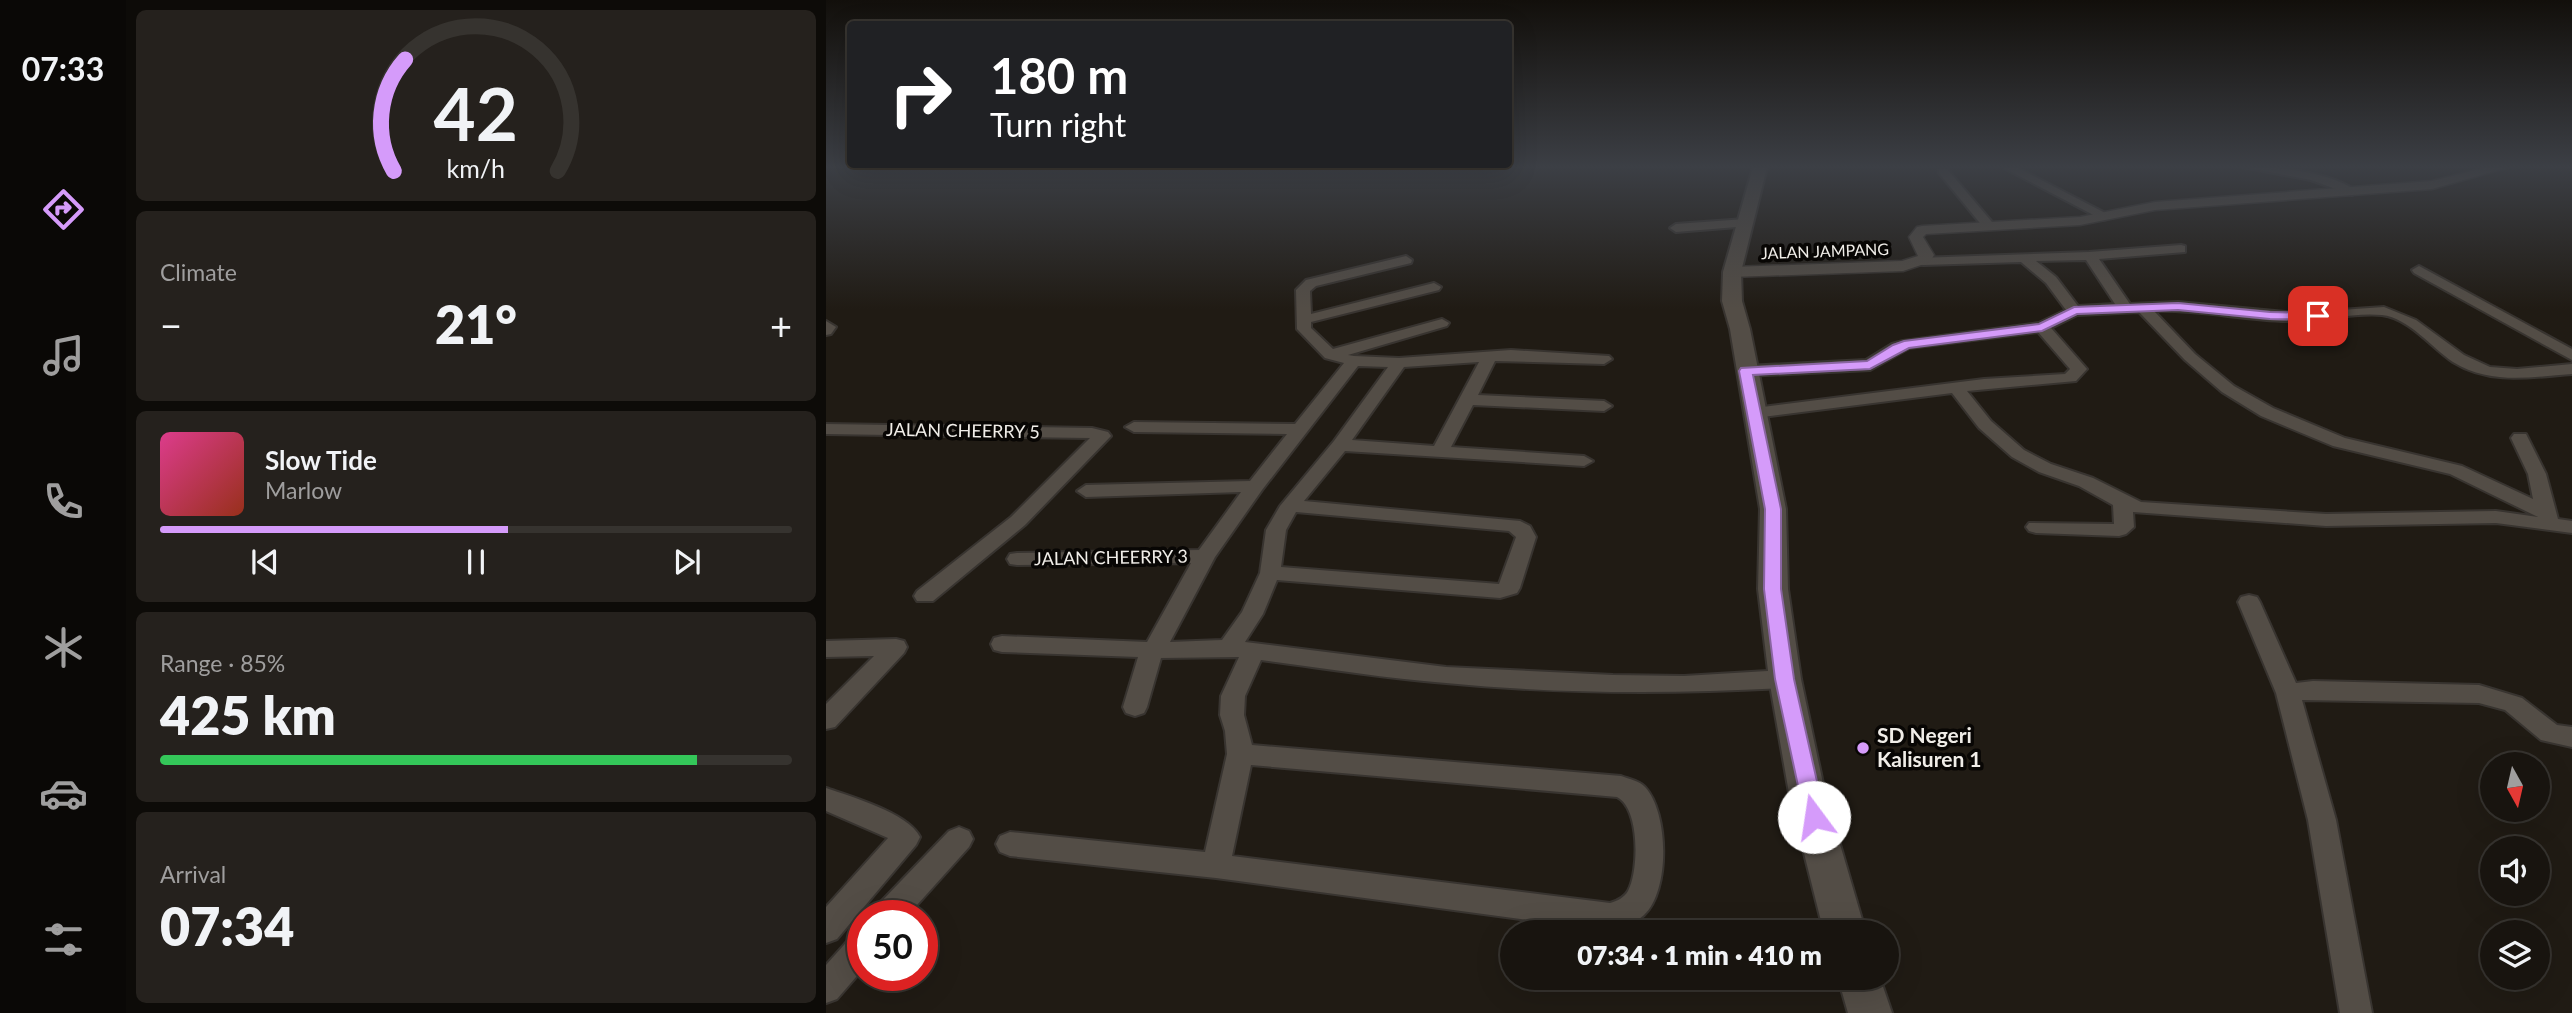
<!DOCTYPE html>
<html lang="en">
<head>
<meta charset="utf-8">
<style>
	:root { --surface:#18140f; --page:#25211d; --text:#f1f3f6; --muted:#9f9e9e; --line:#36332f; --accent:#d59bfa }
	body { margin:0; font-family:Lato,sans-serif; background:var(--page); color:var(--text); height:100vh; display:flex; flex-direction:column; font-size:26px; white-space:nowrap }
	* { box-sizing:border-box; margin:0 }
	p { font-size:23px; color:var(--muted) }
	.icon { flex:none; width:38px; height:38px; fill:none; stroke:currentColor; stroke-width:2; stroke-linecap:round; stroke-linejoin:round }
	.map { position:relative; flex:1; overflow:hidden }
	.panel { display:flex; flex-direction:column; gap:10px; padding:10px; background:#0d0b08; width:700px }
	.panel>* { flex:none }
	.banner { position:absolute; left:21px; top:21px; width:665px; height:147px; border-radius:7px; box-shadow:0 7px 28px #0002,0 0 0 2px var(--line); background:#202124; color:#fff; overflow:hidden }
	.needle { width:46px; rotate:172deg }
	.buttons { position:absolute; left:1654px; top:752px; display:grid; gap:14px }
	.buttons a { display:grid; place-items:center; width:70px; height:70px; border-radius:50%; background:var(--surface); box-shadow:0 7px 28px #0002,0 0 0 2px var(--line); font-size:35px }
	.speed { position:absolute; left:21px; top:900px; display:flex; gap:14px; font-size:35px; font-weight:700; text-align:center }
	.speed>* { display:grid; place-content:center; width:91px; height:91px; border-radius:50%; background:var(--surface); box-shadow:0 7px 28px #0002,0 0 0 2px var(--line); line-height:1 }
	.speed .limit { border:10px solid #d22; background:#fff; color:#111 }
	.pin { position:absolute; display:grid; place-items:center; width:60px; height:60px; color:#fff; margin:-30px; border-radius:14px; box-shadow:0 4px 10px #0006 }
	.me { position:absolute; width:77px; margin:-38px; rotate:346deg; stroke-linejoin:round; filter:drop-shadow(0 0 5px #0008) }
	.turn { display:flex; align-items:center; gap:24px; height:147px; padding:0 28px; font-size:32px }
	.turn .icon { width:91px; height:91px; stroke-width:2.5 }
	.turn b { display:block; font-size:49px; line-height:60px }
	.big { font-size:52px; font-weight:800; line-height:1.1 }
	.panel .widget { flex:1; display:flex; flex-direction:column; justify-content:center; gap:10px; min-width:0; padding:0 24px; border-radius:10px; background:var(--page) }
	.panel .dial { align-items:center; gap:0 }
	.dial svg { height:182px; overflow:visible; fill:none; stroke:var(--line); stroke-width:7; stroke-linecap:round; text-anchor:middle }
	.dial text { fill:var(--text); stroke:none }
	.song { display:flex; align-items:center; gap:21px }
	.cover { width:84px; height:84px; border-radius:10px; background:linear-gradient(135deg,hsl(330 70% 55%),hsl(10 70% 35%)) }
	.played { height:7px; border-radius:4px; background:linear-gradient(90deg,var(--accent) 55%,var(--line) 55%) }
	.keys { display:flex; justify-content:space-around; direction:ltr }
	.heat { display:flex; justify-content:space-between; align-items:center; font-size:38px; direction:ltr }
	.charge { height:10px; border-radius:5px; background:linear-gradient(90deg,#34c759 85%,var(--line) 0) }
	.trip { position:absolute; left:674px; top:920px; width:399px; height:70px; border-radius:35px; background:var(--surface); box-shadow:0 7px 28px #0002,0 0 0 2px var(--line); font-weight:800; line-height:70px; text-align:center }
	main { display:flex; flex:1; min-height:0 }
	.tabs { display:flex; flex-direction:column; width:126px; justify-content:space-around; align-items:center; background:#0a0806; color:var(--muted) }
	.tabs .icon { width:49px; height:49px }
	.tabs .active { color:var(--accent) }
	.tabs b { font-size:32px; color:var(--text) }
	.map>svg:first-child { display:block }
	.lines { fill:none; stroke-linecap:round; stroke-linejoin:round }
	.minor-casing { stroke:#383430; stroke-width:4 }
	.tertiary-casing { stroke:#383430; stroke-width:3 }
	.secondary-casing { stroke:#383430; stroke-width:4 }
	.minor { fill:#534d46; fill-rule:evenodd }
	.tertiary { fill:#534d46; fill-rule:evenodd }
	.secondary { fill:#534d46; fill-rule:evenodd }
	.route { fill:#d59bfa; stroke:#8a65a2; stroke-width:2 }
	.poi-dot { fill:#d59bfa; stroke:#080604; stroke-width:2.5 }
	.labels { text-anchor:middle; stroke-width:7; stroke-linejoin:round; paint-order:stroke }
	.far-street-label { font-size:16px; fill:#f0ede8; stroke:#080604 }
	.street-label { font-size:18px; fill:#f0ede8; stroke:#080604 }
	.near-poi-label { font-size:21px; font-weight:bold; fill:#f0ede8; stroke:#080604; text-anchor:start }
</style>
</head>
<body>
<main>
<nav class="tabs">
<b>07:33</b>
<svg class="icon active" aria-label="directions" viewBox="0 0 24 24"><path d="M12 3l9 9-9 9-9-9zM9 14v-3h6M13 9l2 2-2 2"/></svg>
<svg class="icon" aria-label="music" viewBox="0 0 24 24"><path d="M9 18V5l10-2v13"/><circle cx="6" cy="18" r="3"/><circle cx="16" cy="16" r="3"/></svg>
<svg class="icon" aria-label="phone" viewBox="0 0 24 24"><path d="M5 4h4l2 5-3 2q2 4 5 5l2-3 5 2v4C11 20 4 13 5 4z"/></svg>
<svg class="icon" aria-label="climate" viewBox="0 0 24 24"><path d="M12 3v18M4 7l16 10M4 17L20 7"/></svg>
<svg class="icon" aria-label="car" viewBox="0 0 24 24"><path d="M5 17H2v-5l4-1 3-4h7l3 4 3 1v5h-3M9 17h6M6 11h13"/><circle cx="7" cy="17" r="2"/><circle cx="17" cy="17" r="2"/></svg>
<svg class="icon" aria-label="filters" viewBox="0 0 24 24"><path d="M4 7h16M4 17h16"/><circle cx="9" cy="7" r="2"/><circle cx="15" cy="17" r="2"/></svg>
</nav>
<section class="panel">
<div class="widget dial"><svg viewBox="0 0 100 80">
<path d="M14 69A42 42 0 1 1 86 69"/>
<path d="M14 69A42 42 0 0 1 19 20" stroke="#d59bfa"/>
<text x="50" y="56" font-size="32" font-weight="700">42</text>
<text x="50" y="72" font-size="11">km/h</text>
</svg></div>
<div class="widget"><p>Climate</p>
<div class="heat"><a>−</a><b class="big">21°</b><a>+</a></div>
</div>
<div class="widget">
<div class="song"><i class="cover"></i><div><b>Slow Tide</b><p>Marlow</p></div></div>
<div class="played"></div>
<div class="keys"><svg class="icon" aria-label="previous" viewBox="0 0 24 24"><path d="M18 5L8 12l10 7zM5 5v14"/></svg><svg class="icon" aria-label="pause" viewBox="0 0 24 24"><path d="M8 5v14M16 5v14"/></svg><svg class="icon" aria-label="next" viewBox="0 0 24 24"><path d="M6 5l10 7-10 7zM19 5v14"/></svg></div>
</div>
<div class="widget"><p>Range · 85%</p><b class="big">425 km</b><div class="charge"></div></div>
<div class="widget"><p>Arrival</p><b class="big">07:34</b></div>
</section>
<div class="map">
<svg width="1746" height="1013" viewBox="0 0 1746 1013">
	<rect width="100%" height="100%" fill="#201b14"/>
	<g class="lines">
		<defs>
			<g id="minor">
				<polygon points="1176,167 1190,167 1287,217 1277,220"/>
				<path d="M1417,167c34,0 87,4 115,25l-6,3 -41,-15z"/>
				<polygon points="1113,169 1121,169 1166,222 1166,228 1158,228 1113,173"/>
				<polygon points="919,219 923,220 923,226 850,232 844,228 850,224"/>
				<path d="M1355,245l4,1v6l-86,7 31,45 48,-2 118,11 88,-6 32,13 48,35 26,12 27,2 55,-5v10c-41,3 -82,11 -119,-12 -21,-14 -44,-44 -71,-47 -27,-3 -57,6 -85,6 -48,1 -95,-12 -143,-10l41,43 39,32 39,22 72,30 117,28 71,33 -5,-25 -17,-36 3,-4h12l20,40 12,45 14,2v12l-76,-10 -170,3 -193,-14 1,15 -8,7 -7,2 -83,-3 -7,-2 -3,-4 3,-4 85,1 -1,-19 -34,-19 -40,-14 -27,-15 -33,-29 -27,-35 -197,25 -8,-5 8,-5 229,-29 81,-5 5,-5 -32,-37 -129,16 -39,22 -124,6 -8,-5 8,-5 120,-6 26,-16 11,-3 136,-18 27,-13 -20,-27 -25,-21 -98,3 -5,-1v-6l171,-6zM1260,260l29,44 -37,2 -22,-29 -20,-16zM1313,312l46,48 37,32 39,24 72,30 117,28 88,43 -42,-6 -170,3 -185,-12 -48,-24 -42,-14 -27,-14 -33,-29 -24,-30 109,-10 11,-12 -36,-41 26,-13z"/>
				<path d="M580,256l6,4 -1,3 -95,23 -6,5 1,23 123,-31 7,4 -2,3 -128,32v6l22,21 109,-30 7,4 -2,3 -99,29 6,1 45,2 112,-8 98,6 3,3 -8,5 -109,-3 -17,34 126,6 8,5 -8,5 -131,-6 -22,42 133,9 9,5 -9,5 -239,-15 -41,50 216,20 10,5 6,11 -16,51 -3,5 -17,5 -223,-18 -14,34 -18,28 201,25 167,8 71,1 101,-6 8,3 4,6 -4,6 -8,3c-113,6 -226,6 -339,-5 -62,-5 -123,-15 -185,-23l-16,36 -1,19 8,30 369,31c8,3 19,5 24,11 24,26 25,104 -1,128 -8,8 -23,11 -34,16l-394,-53 -206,-22 -10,-4 -4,-8 4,-8 10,-4 195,20 22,-98 -2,-23 -5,-16 1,-19 18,-39 -78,1 -14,49 -3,6 -9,3 -9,-3 -3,-6 15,-50 -136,-5 -8,-2 -3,-6 3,-6 8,-2 145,6 44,-79 -174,2 -7,-1 -3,-5 3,-5 7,-1 182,-3 42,-58 -155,5 -9,-6 9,-6 164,-4 37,-47 -153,-2 -9,-5 9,-5 161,2 49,-61 -19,-5 -28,-29 -1,-39 10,-10zM653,362l-45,84 -82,-6 52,-73zM532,366l30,1 -54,74 -54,65 -14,24 -6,43 -18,39 -20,28 -52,2 45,-85 47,-67zM470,512l213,19 7,6 -17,47 -218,-17 5,-37zM425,765l366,32c23,11 22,74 11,94 -4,7 -11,10 -18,12l-378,-47z"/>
				<polygon points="1593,266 1746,349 1746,360 1588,273 1586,270"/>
				<polygon points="0,321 10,327 5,334 0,335"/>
				<polygon points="0,424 266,428 282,432 285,436 199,525 107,601 91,601 88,596 91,591 185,517 264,438 0,434"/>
				<polygon points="1423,595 1431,597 1434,602 1470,683 1487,681 1653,685 1696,698 1731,725 1746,727 1746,747 1715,740 1679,710 1653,703 1476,700 1510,820 1546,1013 1514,1013 1482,820 1450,693 1412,602 1415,597"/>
				<polygon points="70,639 78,641 81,647 78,653 9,727 0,729 0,704 48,656 0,657 0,641"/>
				<path d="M0,788c26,9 82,25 94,49l-4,8 -79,94 -11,4v-36l62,-69 -62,-27z"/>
				<polygon points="133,827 143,831 147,839 143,847 82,915 48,915 52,905 123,831"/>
				<polygon points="37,932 37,969 11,999 0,1003 0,965 26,936"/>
			</g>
			<polygon id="tertiary" points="1662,167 1683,167 1606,189 1329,210 1254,225 1100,234 1097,237 1108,255 1104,262 1077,271 906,277 898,272 906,267 1076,261 1092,256 1083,237 1091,227 1096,226 1254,217 1329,202 1606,181"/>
			<g id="secondary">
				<polygon points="927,167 941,167 915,272 916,301 924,329 960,509 962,589 975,679 999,793 1040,933 998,933 963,793 943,679 932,589 934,509 904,329 896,301 897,272"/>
				<polygon points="1012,978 1054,978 1066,1013 1022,1013"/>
			</g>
		</defs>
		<use href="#minor" class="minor-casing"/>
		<use href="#tertiary" class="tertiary-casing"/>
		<use href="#secondary" class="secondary-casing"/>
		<use href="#minor" class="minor"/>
		<use href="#tertiary" class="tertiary"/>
		<use href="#secondary" class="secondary"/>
	</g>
	<linearGradient id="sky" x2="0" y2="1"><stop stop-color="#120f0b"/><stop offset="0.54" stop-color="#3c3f45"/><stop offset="1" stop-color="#3c3f45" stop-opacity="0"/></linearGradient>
	<rect width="1746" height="309" fill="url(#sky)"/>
	<polygon class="route" points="1352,303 1444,312 1492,313 1498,316 1492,320 1444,319 1352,310 1251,314 1216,331 1083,348 1044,369 927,375 955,509 955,589 968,679 999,817 995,823 988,826 980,823 949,679 938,589 939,509 913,371 915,368 1041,361 1067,345 1078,341 1213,324 1248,307"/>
	<circle class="poi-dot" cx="1037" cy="748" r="7"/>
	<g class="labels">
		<g class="far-street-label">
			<text transform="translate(999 251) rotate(-2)" y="6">JALAN JAMPANG</text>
		</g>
		<g class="street-label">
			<text transform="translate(137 431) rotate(1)" y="6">JALAN CHEERRY 5</text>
			<text transform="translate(285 558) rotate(-1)" y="6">JALAN CHEERRY 3</text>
		</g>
		<g class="near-poi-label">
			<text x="1051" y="743">SD Negeri<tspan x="1051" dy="24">Kalisuren 1</tspan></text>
		</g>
	</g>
</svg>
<div class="buttons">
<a><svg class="needle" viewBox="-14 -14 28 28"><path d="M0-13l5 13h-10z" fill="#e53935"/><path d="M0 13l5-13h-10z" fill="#9f9e9e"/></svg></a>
<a><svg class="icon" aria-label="sound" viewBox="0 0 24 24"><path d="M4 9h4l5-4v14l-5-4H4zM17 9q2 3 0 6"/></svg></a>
<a><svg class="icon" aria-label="layers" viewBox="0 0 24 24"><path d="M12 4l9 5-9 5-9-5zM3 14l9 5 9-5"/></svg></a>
</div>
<div class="speed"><div class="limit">50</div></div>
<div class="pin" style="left:1492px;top:316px;background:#d93025"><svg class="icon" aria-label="arrive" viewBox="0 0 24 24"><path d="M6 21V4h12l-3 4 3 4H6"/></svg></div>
<svg class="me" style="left:988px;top:817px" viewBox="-20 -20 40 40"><circle r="19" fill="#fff"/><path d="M0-13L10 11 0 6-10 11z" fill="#d59bfa"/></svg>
<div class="trip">07:34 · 1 min · 410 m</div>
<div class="banner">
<div class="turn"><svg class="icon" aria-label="right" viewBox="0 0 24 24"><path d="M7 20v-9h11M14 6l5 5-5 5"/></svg><div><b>180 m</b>Turn right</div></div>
</div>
</div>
</main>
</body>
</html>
